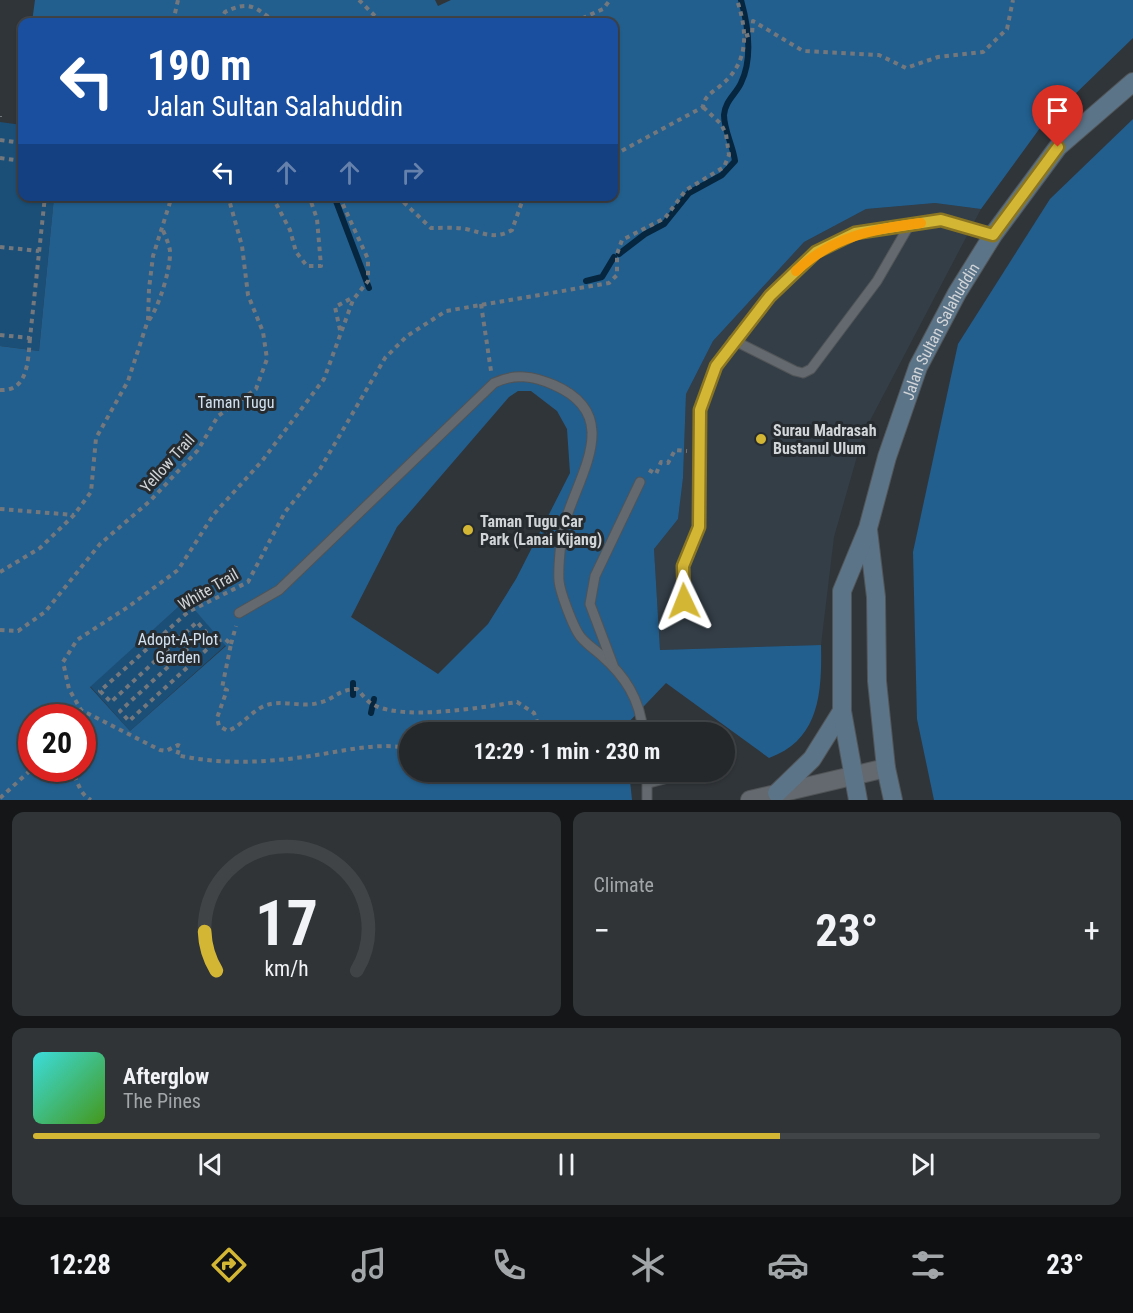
<!DOCTYPE html>
<html lang="en">
<head>
<meta charset="utf-8">
<style>
	:root { --surface:#24282b; --page:#303437; --text:#f1f3f6; --muted:#a3a6a9; --line:#414447; --accent:#d4b635 }
	body { margin:0; font-family:"Roboto Condensed",sans-serif; background:var(--page); color:var(--text); height:100vh; display:flex; flex-direction:column; font-size:22px; white-space:nowrap }
	* { box-sizing:border-box; margin:0 }
	p { font-size:20px; color:var(--muted) }
	.icon { flex:none; width:33px; height:33px; fill:none; stroke:currentColor; stroke-width:2; stroke-linecap:round; stroke-linejoin:round }
	.map { position:relative; height:800px; overflow:hidden }
	.drawer { display:flex; flex-direction:column; gap:12px; padding:12px; background:#141618; flex:1 }
	.drawer>* { flex:none }
	.guide { position:absolute; left:18px; top:18px; width:600px; height:183px; border-radius:12px; box-shadow:0 2px 4px #0004,0 0 0 2px var(--line); background:#1a4fa0; color:#fff; overflow:hidden }
	.speed { position:absolute; left:18px; top:704px; display:flex; gap:12px; font-size:30px; font-weight:700; text-align:center }
	.speed>* { display:grid; place-content:center; width:78px; height:78px; border-radius:50%; background:var(--surface); box-shadow:0 2px 4px #0004,0 0 0 2px var(--line); line-height:1 }
	.speed .limit { border:9px solid #d22; background:#fff; color:#111 }
	.pin { position:absolute; display:grid; place-items:center; width:51px; height:51px; color:#fff; margin:-62px -26px; border-radius:50% 50% 50% 0; rotate:-45deg; box-shadow:0 0 6px #0007 }
	.pin .icon { rotate:45deg }
	.me { position:absolute; width:66px; margin:-33px; rotate:358deg; stroke-linejoin:round; filter:drop-shadow(0 0 4px #0008) }
	.turn { display:flex; align-items:center; gap:21px; height:126px; padding:0 30px; font-size:27px }
	.turn .icon { width:78px; height:78px; stroke-width:2.5 }
	.turn b { display:block; font-size:42px; line-height:51px }
	.lanes { display:flex; align-items:center; height:57px; padding:0 30px; background:#0003; justify-content:center; gap:30px; direction:ltr }
	.lanes .off { opacity:.35 }
	.big { font-size:45px; font-weight:700; line-height:1.1 }
	.drawer .card { flex:1; display:flex; flex-direction:column; justify-content:center; gap:9px; min-width:0; padding:0 21px; border-radius:12px; background:var(--page) }
	.drawer .dial { align-items:center; gap:0 }
	.dial svg { height:156px; overflow:visible; fill:none; stroke:var(--line); stroke-width:7; stroke-linecap:round; text-anchor:middle }
	.dial text { fill:var(--text); stroke:none }
	.song { display:flex; align-items:center; gap:18px }
	.cover { width:72px; height:72px; border-radius:9px; background:linear-gradient(135deg,hsl(180 70% 55%),hsl(100 70% 35%)) }
	.played { height:6px; border-radius:3px; background:linear-gradient(90deg,var(--accent) 70%,var(--line) 70%) }
	.keys { display:flex; justify-content:space-around; direction:ltr }
	.heat { display:flex; justify-content:space-between; align-items:center; font-size:33px; direction:ltr }
	.drawer .tiles { flex:1; display:grid; gap:12px; grid-template-columns:1fr 1fr }
	.card:last-child { grid-column:span 2 }
	.trip { position:absolute; left:399px; top:722px; width:336px; height:60px; border-radius:30px; background:var(--surface); box-shadow:0 2px 4px #0004,0 0 0 2px var(--line); font-weight:700; line-height:60px; text-align:center }
	.tabs { display:flex; height:96px; justify-content:space-around; align-items:center; background:#0e1011; color:var(--muted) }
	.tabs .icon { width:42px; height:42px }
	.tabs .on { color:var(--accent) }
	.tabs b { font-size:27px; color:var(--text) }
	.map>svg:first-child { display:block }
	.built { fill:#343e47 }
	.green { fill:#1b4f77 }
	.forest { fill:#225f8e; fill-rule:evenodd }
	.lines { fill:none; stroke-linecap:round; stroke-linejoin:round }
	.stream { stroke:#05263e; stroke-width:6 }
	.lane-casing { stroke:#505457; stroke-width:11 }
	.street-casing { stroke:#505457; stroke-width:20 }
	.secondary-casing { stroke:#505457; stroke-width:20 }
	.path { stroke:#74787c; stroke-width:4; stroke-dasharray:4.5 4.5; stroke-linecap:butt }
	.lane { stroke:#63696e; stroke-width:9 }
	.street { stroke:#63696e; stroke-width:18 }
	.secondary { stroke:#5c7488; stroke-width:18 }
	.route-casing { stroke:#8a7622; stroke-width:15 }
	.route { stroke:#d4b635; stroke-width:10 }
	.slow { stroke:#f59e0b; stroke-width:10 }
	.poi-dot { fill:#d4b635; stroke:#262b2f; stroke-width:2 }
	.labels { text-anchor:middle; stroke-width:6; stroke-linejoin:round; paint-order:stroke }
	.street-label { font-size:16px; fill:#d2d5d8; stroke:#262b2f }
	.park-label { font-size:16px; fill:#d2e1f0; stroke:#262b2f }
	.poi-label { font-size:16px; font-weight:bold; fill:#d2d5d8; stroke:#262b2f; text-anchor:start }
</style>
</head>
<body>
<div class="map">
<svg width="1133" height="800" viewBox="0 0 1133 800">
	<rect width="100%" height="100%" fill="#303539"/>
	<polygon class="built" points="935,203 981,209 864,432 834,537 821,645 660,650 654,549 678,519 683,478 686,394 713,341 804,242 866,209"/>
	<g class="green">
		<polygon points="0,122 22,125 22,196 54,197 39,351 0,346"/>
		<polygon points="186,600 226,645 130,731 90,686"/>
	</g>
	<g class="forest">
		<path d="M35,0h400l3,6 13,-6h682v38l-93,90 -59,81 -46,-6 -69,6 -62,33 -91,99 -27,53 -3,84 -5,41 -24,30 6,101 161,-5c1,46 -1,95 -52,113l-103,-75 -41,43v6h-215v39h219l3,29h-632v-454l39,5 15,-154 560,-1v-174h-582zM518,391h13l26,20 10,18 3,44 -54,106 -28,45 -50,50 -87,-57 46,-90 112,-130zM186,600l40,46 -96,85 -40,-44zM32,717h50v51h-50z"/>
		<polygon points="1133,119 1133,800 934,800 917,719 913,552 958,344 1050,199"/>
	</g>
	<g class="lines">
		<g class="stream">
			<polyline points="334,196 369,288"/>
			<path d="M619,254l26,-20 19,-10 25,-31 33,-18 13,-14c-2,-15 -11,-31 -11,-46 1,-14 12,-21 17,-32 12,-25 7,-58 0,-83"/>
			<polyline points="586,281 602,277 614,257"/>
			<polyline points="353,683 353,695"/>
			<polyline points="371,713 374,699"/>
		</g>
		<defs>
			<g id="lane">
				<polyline points="733,340 795,371 803,373 811,369 877,281 910,224"/>
				<polyline points="684,601 683,565 699,527 701,410 716,366 770,295 816,252 855,233 941,220 993,235"/>
				<path d="M239,613l40,-23 215,-207c21,-10 39,-7 60,2 69,30 26,87 11,137 -4,12 -7,46 -6,59 1,11 13,42 19,52 4,8 15,15 23,22 24,21 39,44 42,77"/>
				<polyline points="613,665 590,604 595,576 640,482"/>
				<polyline points="649,783 672,777 679,771"/>
				<polyline points="647,800 647,771"/>
			</g>
			<polyline id="street" points="750,800 886,768"/>
			<g id="secondary">
				<polyline points="868,530 876,597 877,681 886,768 893,800"/>
				<polyline points="777,793 812,759 842,711"/>
				<path id="s1" d="M858,800l-16,-89v-120l26,-63 19,-71 31,-90 39,-74 36,-58 65,-88 75,-65"/>
			</g>
		</defs>
		<use href="#lane" class="lane-casing"/>
		<use href="#street" class="street-casing"/>
		<use href="#secondary" class="secondary-casing"/>
		<g class="path">
			<polyline points="359,0 381,22"/>
			<polyline points="173,22 178,0"/>
			<path d="M220,22l5,-10c24,-12 30,-5 50,10"/>
			<polyline points="524,22 527,15"/>
			<polyline points="574,22 603,9 610,0"/>
			<polyline points="745,36 752,34 753,21 803,51 879,55 906,68 938,57 983,52 1007,29 1013,0"/>
			<polyline points="0,117 0,116"/>
			<polyline points="0,140 22,143"/>
			<path d="M614,155l89,-48c1,-11 10,-15 17,-21 29,-23 28,-53 17,-86"/>
			<polyline points="0,158 22,161"/>
			<polyline points="272,196 290,230 296,252 307,266 321,266 317,219 309,196"/>
			<path d="M339,196l29,63v22l-15,19 -29,79 -62,82 -48,53 -36,56 -50,37 -51,33 -14,22 6,27 12,21 79,40 6,1 12,-6 2,1 -3,9c46,11 99,7 146,-1 30,-5 56,-11 87,-6"/>
			<path d="M397,196l34,32c11,0 24,-1 35,1 18,4 28,11 46,1l12,-34"/>
			<polyline points="0,247 39,251"/>
			<polyline points="481,304 491,371"/>
			<path d="M149,320c10,-13 22,-52 21,-69 -1,-7 -5,-16 -8,-23"/>
			<polyline points="340,330 335,307 350,299 353,300"/>
			<polyline points="0,335 30,338 45,196"/>
			<path d="M0,390c29,2 28,-32 30,-52"/>
			<polyline points="649,470 656,474 661,462 668,463 675,450 687,451"/>
			<polyline points="0,509 74,515"/>
			<polyline points="0,572 40,548 74,515 91,492 96,438 128,381 148,320 149,289 153,256 172,196"/>
			<polyline points="0,630 18,631 45,612 100,544 150,501 198,450 218,416 256,389 267,359 263,332 248,295 242,246 228,196"/>
			<polyline points="231,644 236,626"/>
			<path d="M541,732l-7,-19 -17,-11c-34,5 -112,19 -143,3 -7,-3 -12,-11 -17,-16 -19,0 -23,11 -39,14 -18,5 -39,-5 -56,4 -13,7 -20,18 -34,24l-9,-5 -2,-8 10,-28 -5,-2 9,-44 -6,-5 -9,2 -87,80 -9,-10 86,-79 -9,-10 -86,80 -11,-11 88,-79 60,-30 37,-70 35,-43 65,-111 22,-22 39,-25 163,-28 8,-8v-21l5,-14 43,-22 21,-28 38,-23 5,-12 -3,-21 -5,-10 -18,-17"/>
			<path d="M70,768c8,11 8,25 21,32"/>
			<polyline points="0,798 33,768"/>
		</g>
		<use href="#lane" class="lane"/>
		<use href="#street" class="street"/>
		<use href="#secondary" class="secondary"/>
	</g>
	<g class="lines">
		<defs>
			<polyline id="route" points="684,601 683,566 699,527 700,410 716,366 770,296 816,252 855,233 941,220 993,235 1058,147"/>
		</defs>
		<use href="#route" class="route-casing"/>
		<use href="#route" class="route"/>
		<path class="slow" d="M796,271c39,-36 75,-41 125,-48"/>
	</g>
	<g class="poi-dot">
		<circle cx="761" cy="439" r="6"/>
		<circle cx="468" cy="530" r="6"/>
	</g>
	<g class="labels">
		<g class="street-label">
			<text dy="6" stroke="none"><textPath href="#s1" startOffset="489">Jalan Sultan Salahuddin</textPath></text>
			<text transform="translate(167 463) rotate(-48)" y="6">Yellow Trail</text>
			<text transform="translate(208 589) rotate(-30)" y="6">White Trail</text>
		</g>
		<g class="park-label">
			<text x="236" y="408">Taman Tugu</text>
			<text x="178" y="645">Adopt-A-Plot<tspan x="178" dy="18">Garden</tspan></text>
		</g>
		<g class="poi-label">
			<text x="773" y="436">Surau Madrasah<tspan x="773" dy="18">Bustanul Ulum</tspan></text>
			<text x="480" y="527">Taman Tugu Car<tspan x="480" dy="18">Park (Lanai Kijang)</tspan></text>
		</g>
	</g>
</svg>
<div class="speed"><div class="limit">20</div></div>
<div class="pin" style="left:1058px;top:147px;background:#d93025"><svg class="icon" aria-label="arrive" viewBox="0 0 24 24"><path d="M6 21V4h12l-3 4 3 4H6"/></svg></div>
<svg class="me" style="left:684px;top:601px" viewBox="-20 -20 40 40"><path d="M0-17L14 15 0 8-14 15z" fill="#d4b635" stroke="#fff" stroke-width="4"/></svg>
<div class="trip">12:29 · 1 min · 230 m</div>
<div class="guide">
<div class="turn"><svg class="icon" aria-label="left" viewBox="0 0 24 24"><path d="M17 20v-9H6M10 6l-5 5 5 5"/></svg><div><b>190 m</b>Jalan Sultan Salahuddin</div></div>
<div class="lanes"><svg class="icon" aria-label="left" viewBox="0 0 24 24"><path d="M17 20v-9H6M10 6l-5 5 5 5"/></svg><svg class="icon off" aria-label="ahead" viewBox="0 0 24 24"><path d="M12 20V5M6 11l6-6 6 6"/></svg><svg class="icon off" aria-label="ahead" viewBox="0 0 24 24"><path d="M12 20V5M6 11l6-6 6 6"/></svg><svg class="icon off" aria-label="right" viewBox="0 0 24 24"><path d="M7 20v-9h11M14 6l5 5-5 5"/></svg></div>
</div>
</div>
<section class="drawer">
<div class="tiles">
<div class="card dial"><svg viewBox="0 0 100 80">
<path d="M14 69A42 42 0 1 1 86 69"/>
<path d="M14 69A42 42 0 0 1 8 49" stroke="#d4b635"/>
<text x="50" y="56" font-size="32" font-weight="700">17</text>
<text x="50" y="72" font-size="11">km/h</text>
</svg></div>
<div class="card"><p>Climate</p>
<div class="heat"><a>−</a><b class="big">23°</b><a>+</a></div>
</div>
<div class="card">
<div class="song"><i class="cover"></i><div><b>Afterglow</b><p>The Pines</p></div></div>
<div class="played"></div>
<div class="keys"><svg class="icon" aria-label="previous" viewBox="0 0 24 24"><path d="M18 5L8 12l10 7zM5 5v14"/></svg><svg class="icon" aria-label="pause" viewBox="0 0 24 24"><path d="M8 5v14M16 5v14"/></svg><svg class="icon" aria-label="next" viewBox="0 0 24 24"><path d="M6 5l10 7-10 7zM19 5v14"/></svg></div>
</div>
</div>
</section>
<nav class="tabs">
<b>12:28</b>
<svg class="icon on" aria-label="directions" viewBox="0 0 24 24"><path d="M12 3l9 9-9 9-9-9zM9 14v-3h6M13 9l2 2-2 2"/></svg>
<svg class="icon" aria-label="music" viewBox="0 0 24 24"><path d="M9 18V5l10-2v13"/><circle cx="6" cy="18" r="3"/><circle cx="16" cy="16" r="3"/></svg>
<svg class="icon" aria-label="phone" viewBox="0 0 24 24"><path d="M5 4h4l2 5-3 2q2 4 5 5l2-3 5 2v4C11 20 4 13 5 4z"/></svg>
<svg class="icon" aria-label="climate" viewBox="0 0 24 24"><path d="M12 3v18M4 7l16 10M4 17L20 7"/></svg>
<svg class="icon" aria-label="car" viewBox="0 0 24 24"><path d="M5 17H2v-5l4-1 3-4h7l3 4 3 1v5h-3M9 17h6M6 11h13"/><circle cx="7" cy="17" r="2"/><circle cx="17" cy="17" r="2"/></svg>
<svg class="icon" aria-label="filters" viewBox="0 0 24 24"><path d="M4 7h16M4 17h16"/><circle cx="9" cy="7" r="2"/><circle cx="15" cy="17" r="2"/></svg>
<b>23°</b>
</nav>
</body>
</html>
